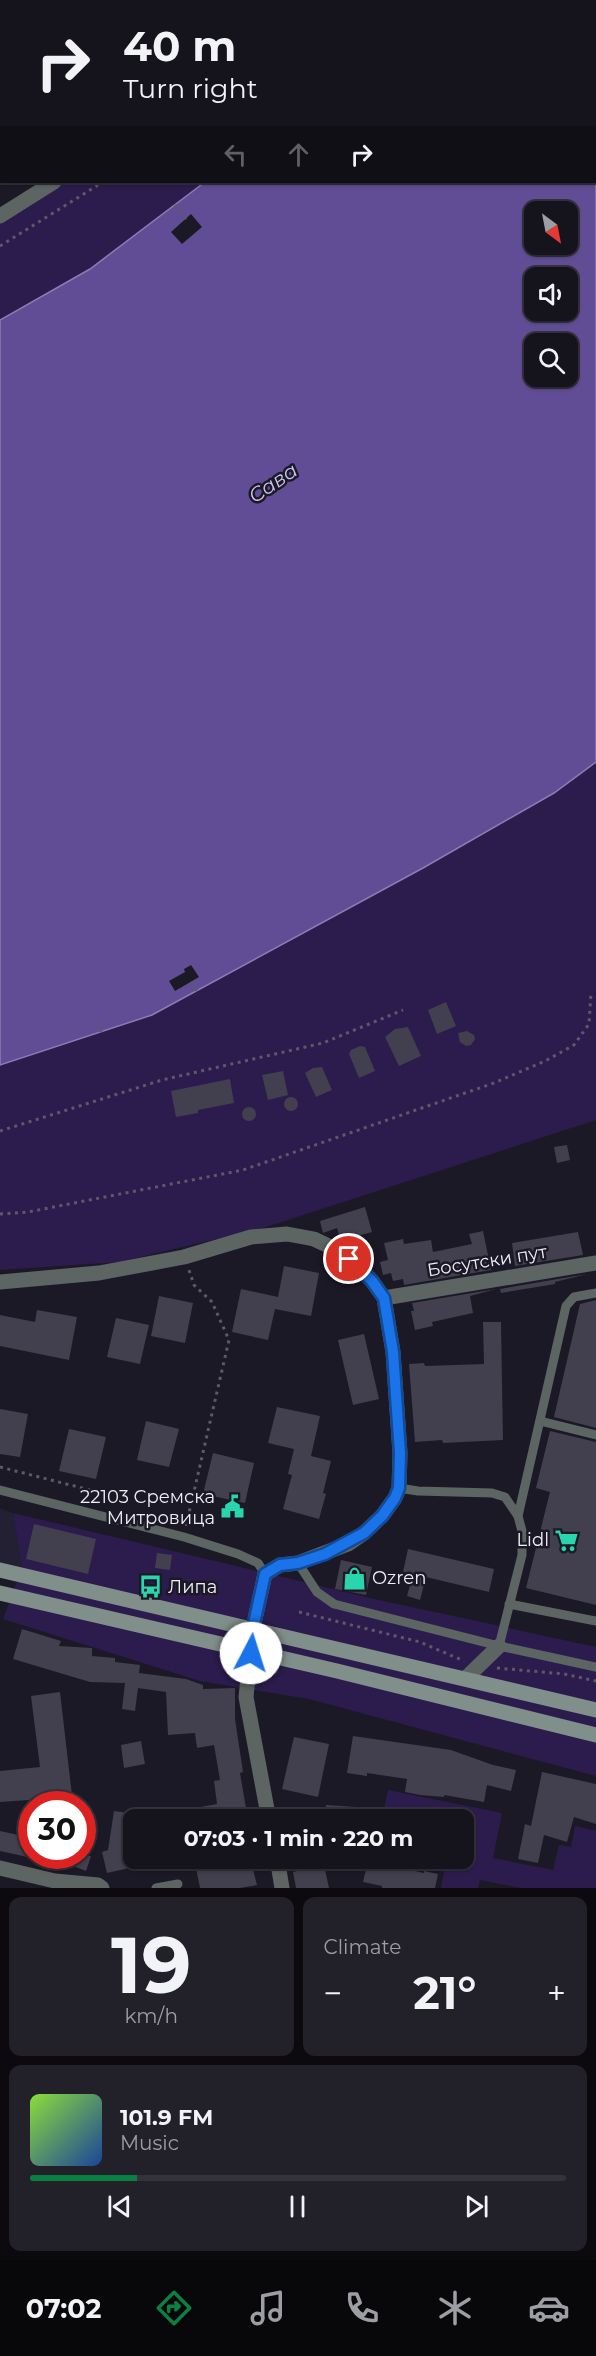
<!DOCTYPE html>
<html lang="en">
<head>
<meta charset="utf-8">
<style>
	:root { --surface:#15131c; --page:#222029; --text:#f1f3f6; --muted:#9d9ea3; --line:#34323b; --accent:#0b8043 }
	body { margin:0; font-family:Montserrat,sans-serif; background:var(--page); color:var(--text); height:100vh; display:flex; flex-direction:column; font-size:22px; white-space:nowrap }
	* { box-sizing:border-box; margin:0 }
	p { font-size:20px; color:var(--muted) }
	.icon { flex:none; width:33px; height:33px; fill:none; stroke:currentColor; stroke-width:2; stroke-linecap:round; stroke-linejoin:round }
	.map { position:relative; height:1888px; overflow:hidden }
	.sheet { display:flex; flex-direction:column; gap:9px; padding:9px; background:#0c0a0f; flex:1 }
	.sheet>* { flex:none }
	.top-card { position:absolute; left:0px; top:0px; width:597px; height:183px; box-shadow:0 2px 4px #0004,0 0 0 2px var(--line); background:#15131c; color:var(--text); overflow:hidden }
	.needle { width:39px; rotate:148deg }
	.controls { position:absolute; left:524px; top:201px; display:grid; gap:12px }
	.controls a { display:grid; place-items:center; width:54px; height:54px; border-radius:12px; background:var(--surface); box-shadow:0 2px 4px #0004,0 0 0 2px var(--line); font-size:30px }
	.speed { position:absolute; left:18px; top:1791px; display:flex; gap:12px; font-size:30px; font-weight:700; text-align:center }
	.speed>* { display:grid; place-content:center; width:78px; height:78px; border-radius:50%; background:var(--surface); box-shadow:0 2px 4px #0004,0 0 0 2px var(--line); line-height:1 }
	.speed .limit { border:9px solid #d22; background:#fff; color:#111 }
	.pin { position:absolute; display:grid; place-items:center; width:51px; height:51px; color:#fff; margin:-26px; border:3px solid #fff; border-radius:50%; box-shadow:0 2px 6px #0007 }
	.me { position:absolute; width:66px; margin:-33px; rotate:5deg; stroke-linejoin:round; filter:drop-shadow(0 0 4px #0008) }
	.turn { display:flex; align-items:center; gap:21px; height:126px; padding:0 24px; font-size:27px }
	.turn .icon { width:78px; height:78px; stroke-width:2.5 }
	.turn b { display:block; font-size:42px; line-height:51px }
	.lanes { display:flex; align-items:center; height:57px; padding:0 24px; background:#0003; justify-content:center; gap:30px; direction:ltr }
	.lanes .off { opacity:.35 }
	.big { font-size:45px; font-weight:700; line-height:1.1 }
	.sheet .card { flex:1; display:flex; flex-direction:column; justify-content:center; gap:9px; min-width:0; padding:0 21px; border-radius:12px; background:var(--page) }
	.sheet .dial { align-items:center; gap:0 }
	.dial b { font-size:78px; line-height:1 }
	.song { display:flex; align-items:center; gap:18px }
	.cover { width:72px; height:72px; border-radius:9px; background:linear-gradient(135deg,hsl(90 70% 55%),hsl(220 70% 35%)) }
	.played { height:6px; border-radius:3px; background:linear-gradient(90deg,var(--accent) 20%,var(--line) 20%) }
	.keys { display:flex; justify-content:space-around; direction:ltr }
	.heat { display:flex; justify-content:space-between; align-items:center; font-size:33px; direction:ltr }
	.sheet .tiles { flex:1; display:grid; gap:9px; grid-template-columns:1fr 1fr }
	.card:last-child { grid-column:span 2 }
	.trip { position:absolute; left:123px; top:1809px; width:351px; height:60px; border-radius:12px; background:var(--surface); box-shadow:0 2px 4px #0004,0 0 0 2px var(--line); font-weight:700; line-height:60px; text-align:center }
	.menu { display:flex; height:96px; justify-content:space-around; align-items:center; background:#08080b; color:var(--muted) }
	.menu .icon { width:42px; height:42px }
	.menu .selected { color:var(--accent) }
	.menu b { font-size:27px; color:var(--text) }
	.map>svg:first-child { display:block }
	.built { fill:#242033 }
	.green { fill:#2b1c4d }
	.water { fill:#604d95; stroke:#8b7db2; stroke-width:1.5; fill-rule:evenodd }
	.pier { fill:#1c1926 }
	.building { fill:#423f4e }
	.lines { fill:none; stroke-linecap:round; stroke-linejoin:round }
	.path { stroke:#5c5a66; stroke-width:3; stroke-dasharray:3 4.5; stroke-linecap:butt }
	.service { stroke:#5c6562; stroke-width:9 }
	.minor { stroke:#5c6562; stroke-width:15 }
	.tertiary { stroke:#5c6562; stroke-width:15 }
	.secondary { stroke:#818f8a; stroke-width:15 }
	.route-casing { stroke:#114b97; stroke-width:15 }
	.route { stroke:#1a73e8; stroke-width:10 }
	.labels { text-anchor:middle; stroke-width:5; stroke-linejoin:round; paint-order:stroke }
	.street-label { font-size:18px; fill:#efedf7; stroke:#1c1926 }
	.poi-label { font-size:18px; fill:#efedf7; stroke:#1c1926; text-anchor:end }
	.water-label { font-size:20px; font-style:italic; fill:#cdc5ef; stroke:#1c1926 }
</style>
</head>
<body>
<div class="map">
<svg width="596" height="1888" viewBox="0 0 596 1888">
	<rect width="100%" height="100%" fill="#1c1926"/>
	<polygon class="built" points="0,1508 13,1513 22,1568 0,1563"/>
	<g class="green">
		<polygon points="282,0 391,0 280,2"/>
		<polygon points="51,182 205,182 90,269 0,320 0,215"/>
		<polygon points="596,762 596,1120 263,1228 119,1262 0,1270 0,1065 152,1015 423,868 554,793"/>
		<polygon points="13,1513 379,1600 596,1647 596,1776 309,1699 200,1681 3,1619 22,1568"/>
		<polygon points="388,1790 502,1813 493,1858 553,1870 559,1845 571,1847 575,1826 596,1831 596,1888 520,1888 480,1880 478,1888 441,1888 444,1872 379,1859 464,1858 464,1820 382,1819"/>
	</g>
	<path class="water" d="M391,0h205v762l-42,31 -131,75 -271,147 -152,50v-745l90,-51 115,-87h391v-180l-206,-1zM534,212h33v32h-33zM534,278h33v32h-33zM534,344h33v32h-33z"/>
	<g class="pier">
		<polygon points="191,214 202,227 182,244 171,232"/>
		<polygon points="191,965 199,977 175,991 169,981 185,972 184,969"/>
	</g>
	<g class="building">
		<polygon points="446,1002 456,1026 437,1034 428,1010"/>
		<polygon points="408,1027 421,1056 399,1066 385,1037 395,1029"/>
		<polygon points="467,1031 474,1035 475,1039 471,1045 466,1046 460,1042 458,1033"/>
		<polygon points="360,1046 365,1047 375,1071 359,1078 349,1054 351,1050"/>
		<polygon points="322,1067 332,1090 316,1097 305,1073 313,1068"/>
		<polygon points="283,1071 288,1095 268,1100 262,1075"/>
		<polygon points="230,1079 234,1103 198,1110 198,1113 176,1117 171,1091"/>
		<circle cx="291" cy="1104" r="7"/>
		<circle cx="249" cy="1114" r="7"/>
		<polygon points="567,1145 570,1160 557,1163 554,1147"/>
		<polygon points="365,1207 372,1232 341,1241 337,1228 323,1233 320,1221"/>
		<polygon points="483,1231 491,1270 404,1285 403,1279 393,1281 391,1273 383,1275 380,1262 388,1260 384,1243 403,1239 404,1244 431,1240 433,1252 472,1244 469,1234"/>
		<polygon points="578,1232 583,1255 515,1266 512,1243"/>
		<polygon points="284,1266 319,1273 311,1316 275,1309 268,1340 232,1332 241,1289 278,1297"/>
		<polygon points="587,1274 555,1282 555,1284 501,1293 500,1289"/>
		<polygon points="496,1289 470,1296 473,1313 432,1322 433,1326 415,1330 411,1311 414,1311 412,1303"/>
		<polygon points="159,1296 193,1303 185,1343 151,1336"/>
		<polygon points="596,1300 596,1428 554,1417 580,1304"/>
		<polygon points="37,1310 77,1317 69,1360 0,1346 0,1315 35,1322"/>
		<polygon points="116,1318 149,1325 140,1364 107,1357"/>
		<polygon points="483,1322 501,1322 503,1440 443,1443 442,1440 415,1442 409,1364 424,1363 425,1366 484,1364"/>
		<polygon points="364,1334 379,1399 353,1405 338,1340"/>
		<polygon points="277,1407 320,1416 311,1456 331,1461 323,1493 326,1494 319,1519 283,1509 292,1475 288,1474 294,1449 268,1443"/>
		<polygon points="0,1409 28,1414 20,1457 0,1454"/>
		<polygon points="146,1421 179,1429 169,1467 137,1460"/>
		<polygon points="69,1429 106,1437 96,1479 59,1471"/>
		<polygon points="550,1431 596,1442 596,1605 526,1588 550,1492 536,1488"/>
		<polygon points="213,1453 254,1463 245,1503 203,1494"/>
		<polygon points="34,1524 96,1539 88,1574 26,1559"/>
		<polygon points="408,1549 494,1569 489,1592 426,1577 420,1600 407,1596 413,1574 403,1572"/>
		<polygon points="157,1553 172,1555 170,1570 155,1568"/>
		<polygon points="341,1560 372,1567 366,1595 335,1589"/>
		<polygon points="22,1629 61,1641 59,1646 92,1648 92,1656 115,1658 115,1662 140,1665 139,1673 186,1679 203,1685 203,1689 235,1688 235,1719 243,1772 240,1773 248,1820 196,1820 195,1808 217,1804 214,1781 220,1780 214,1745 197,1748 195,1733 168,1735 166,1692 138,1688 135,1711 122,1709 125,1683 90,1682 13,1659"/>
		<polygon points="60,1692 73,1804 44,1804 42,1799 0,1802 0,1771 40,1767 31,1696"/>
		<polygon points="353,1736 451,1750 493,1765 516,1770 511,1791 487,1785 484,1802 444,1795 444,1797 420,1795 405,1792 407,1779 367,1773 367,1776 347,1773"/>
		<polygon points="294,1737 329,1744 318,1797 282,1789"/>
		<polygon points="141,1741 145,1764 124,1768 121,1745"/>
		<polygon points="542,1772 596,1784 596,1824 574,1817 567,1842 544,1835 538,1863 518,1859 525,1824 531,1826"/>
		<polygon points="326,1805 371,1808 370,1820 326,1820"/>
		<polygon points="114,1811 129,1813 123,1848 134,1846 134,1867 107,1873 102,1852 108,1850"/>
		<polygon points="0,1831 32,1838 32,1858 0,1851"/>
		<polygon points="48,1856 91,1856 86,1871"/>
		<polygon points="194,1858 250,1858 257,1885 240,1888 200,1888"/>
		<polygon points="368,1861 424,1873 424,1871 438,1874 435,1888 382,1888 382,1886 363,1882"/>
		<polygon points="324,1865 329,1888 296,1888 293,1872"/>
	</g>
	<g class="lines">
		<g class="path">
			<polyline points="322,2 324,0"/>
			<polyline points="175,205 186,219"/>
			<polyline points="0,246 103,182"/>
			<polyline points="191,982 197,991"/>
			<polyline points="98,1023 101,1032"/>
			<polyline points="0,1131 162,1080 323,1043 403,1010"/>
			<polyline points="0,1214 28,1212 243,1170 494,1083 545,1061 574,1045 589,1024 591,992"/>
			<polyline points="0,1467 90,1490"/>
			<polyline points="186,1526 229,1340 212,1302 194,1285 189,1270"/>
			<polyline points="299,1612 420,1642 464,1661"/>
			<polyline points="497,1668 564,1674 596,1681"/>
		</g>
		<g class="service">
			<polyline points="540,1421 596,1435"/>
			<polyline points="399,1488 418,1491 492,1493 505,1497 518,1516 522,1531 522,1555 499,1646"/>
			<polyline points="0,1490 184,1537 238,1554 258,1563 265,1574"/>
			<polyline points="518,1516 566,1306 574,1297 596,1293"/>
			<polyline points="298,1563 317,1592 334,1604 499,1646 596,1667"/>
			<polyline points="509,1604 596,1621"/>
			<polyline points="156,1888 178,1884"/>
		</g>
		<g class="minor">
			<polyline points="0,1282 99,1273 184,1257 251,1237 287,1234 314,1239 339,1251 359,1267 372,1281 384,1298 393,1352 400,1453 399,1488 395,1498 382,1516 364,1533 348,1544 298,1563 280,1565 265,1574 253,1628 246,1697 269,1820"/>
			<polyline points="384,1298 596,1263"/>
			<polyline points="466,1678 499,1646"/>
			<polyline points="277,1858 282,1888"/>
			<polyline points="0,1868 55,1881 98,1885 102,1888"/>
		</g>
		<g class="tertiary">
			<polyline points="299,2 300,0"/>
			<polyline points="0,216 54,182"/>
		</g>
		<g class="secondary">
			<polyline points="0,1570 596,1710"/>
			<polyline points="0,1593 337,1671 596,1735"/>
		</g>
	</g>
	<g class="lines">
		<defs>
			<polyline id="route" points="251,1653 253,1628 265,1574 280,1565 298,1563 325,1554 364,1533 382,1516 395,1498 399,1488 400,1453 393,1352 384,1298 372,1281 349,1259"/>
		</defs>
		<use href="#route" class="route-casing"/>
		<use href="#route" class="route"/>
	</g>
	<defs>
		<symbol id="civic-bare" viewBox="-9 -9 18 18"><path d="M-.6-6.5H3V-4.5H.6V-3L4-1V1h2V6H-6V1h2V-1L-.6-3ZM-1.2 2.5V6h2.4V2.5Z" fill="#28d5ad" stroke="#1c1926" stroke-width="2.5" paint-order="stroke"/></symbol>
		<symbol id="supermarket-bare" viewBox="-9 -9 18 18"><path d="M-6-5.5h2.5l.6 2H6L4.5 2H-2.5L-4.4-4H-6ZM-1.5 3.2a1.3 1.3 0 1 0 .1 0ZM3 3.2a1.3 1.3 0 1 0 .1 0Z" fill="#28d5ad" stroke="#1c1926" stroke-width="2.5" paint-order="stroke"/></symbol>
		<symbol id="shop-bare" viewBox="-9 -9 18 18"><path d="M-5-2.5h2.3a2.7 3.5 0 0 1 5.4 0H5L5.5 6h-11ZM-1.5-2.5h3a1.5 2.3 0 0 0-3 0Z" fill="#28d5ad" stroke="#1c1926" stroke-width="2.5" paint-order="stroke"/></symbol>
		<symbol id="bus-bare" viewBox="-9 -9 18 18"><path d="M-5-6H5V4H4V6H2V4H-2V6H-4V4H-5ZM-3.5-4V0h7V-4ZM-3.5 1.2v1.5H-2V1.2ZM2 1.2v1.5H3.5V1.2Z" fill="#28d5ad" stroke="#1c1926" stroke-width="2.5" paint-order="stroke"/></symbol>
	</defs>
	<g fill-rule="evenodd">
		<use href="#civic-bare" x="216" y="1490" width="33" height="33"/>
		<use href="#supermarket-bare" x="550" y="1524" width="33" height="33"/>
		<use href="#shop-bare" x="338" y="1562" width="33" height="33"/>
		<use href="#bus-bare" x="134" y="1570" width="33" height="33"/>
	</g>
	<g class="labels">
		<g class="street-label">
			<text transform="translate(487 1261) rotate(-9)" y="6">Босутски пут</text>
		</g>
		<g class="poi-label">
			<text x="215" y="1503">22103 Сремска<tspan x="215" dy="21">Митровица</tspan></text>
			<text x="549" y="1546">Lidl</text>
			<text x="372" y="1584" text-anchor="start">Ozren</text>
			<text x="168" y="1593" text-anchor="start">Липа</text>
		</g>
		<g class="water-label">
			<text transform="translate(273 483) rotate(-34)" y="7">Сава</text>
		</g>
	</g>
</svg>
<div class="controls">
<a><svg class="needle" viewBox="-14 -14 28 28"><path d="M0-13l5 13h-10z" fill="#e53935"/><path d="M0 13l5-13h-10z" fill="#9d9ea3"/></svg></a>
<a><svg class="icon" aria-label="sound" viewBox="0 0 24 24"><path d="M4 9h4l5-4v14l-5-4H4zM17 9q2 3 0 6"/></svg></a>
<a><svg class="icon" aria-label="search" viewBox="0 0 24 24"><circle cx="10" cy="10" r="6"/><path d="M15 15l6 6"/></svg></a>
</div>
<div class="speed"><div class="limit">30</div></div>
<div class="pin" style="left:349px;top:1259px;background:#d93025"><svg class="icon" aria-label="arrive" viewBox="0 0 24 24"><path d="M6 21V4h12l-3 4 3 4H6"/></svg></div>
<svg class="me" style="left:251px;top:1653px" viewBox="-20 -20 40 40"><circle r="19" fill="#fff"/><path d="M0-13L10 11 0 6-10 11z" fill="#1a73e8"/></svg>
<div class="trip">07:03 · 1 min · 220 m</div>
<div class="top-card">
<div class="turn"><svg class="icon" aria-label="right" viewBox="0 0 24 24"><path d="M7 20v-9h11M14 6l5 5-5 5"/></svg><div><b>40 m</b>Turn right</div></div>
<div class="lanes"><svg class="icon off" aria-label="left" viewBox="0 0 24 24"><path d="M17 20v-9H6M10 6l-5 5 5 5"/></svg><svg class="icon off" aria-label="ahead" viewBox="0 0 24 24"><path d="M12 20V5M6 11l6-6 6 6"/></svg><svg class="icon" aria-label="right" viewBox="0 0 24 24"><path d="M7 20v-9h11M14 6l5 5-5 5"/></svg></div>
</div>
</div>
<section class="sheet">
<div class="tiles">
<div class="card dial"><b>19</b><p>km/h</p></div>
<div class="card"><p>Climate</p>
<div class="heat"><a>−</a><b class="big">21°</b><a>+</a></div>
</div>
<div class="card">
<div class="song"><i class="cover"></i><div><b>101.9 FM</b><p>Music</p></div></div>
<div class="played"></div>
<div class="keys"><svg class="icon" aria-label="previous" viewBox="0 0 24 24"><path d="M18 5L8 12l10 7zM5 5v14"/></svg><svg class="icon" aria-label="pause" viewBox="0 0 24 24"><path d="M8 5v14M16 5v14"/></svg><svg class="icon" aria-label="next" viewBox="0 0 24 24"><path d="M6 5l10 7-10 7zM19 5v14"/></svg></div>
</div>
</div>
</section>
<nav class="menu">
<b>07:02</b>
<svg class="icon selected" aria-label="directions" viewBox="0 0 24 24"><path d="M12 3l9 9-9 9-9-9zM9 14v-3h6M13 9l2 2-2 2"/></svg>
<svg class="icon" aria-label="music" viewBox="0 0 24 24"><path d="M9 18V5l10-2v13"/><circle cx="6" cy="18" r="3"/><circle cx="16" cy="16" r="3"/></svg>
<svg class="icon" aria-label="phone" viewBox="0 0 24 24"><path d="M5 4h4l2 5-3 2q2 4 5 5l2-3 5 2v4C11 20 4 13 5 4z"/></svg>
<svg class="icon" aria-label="climate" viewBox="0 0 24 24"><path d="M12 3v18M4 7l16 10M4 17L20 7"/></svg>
<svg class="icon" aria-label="car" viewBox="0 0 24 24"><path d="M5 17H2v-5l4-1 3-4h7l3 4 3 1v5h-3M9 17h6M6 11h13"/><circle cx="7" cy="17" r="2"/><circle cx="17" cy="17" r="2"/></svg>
</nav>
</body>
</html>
